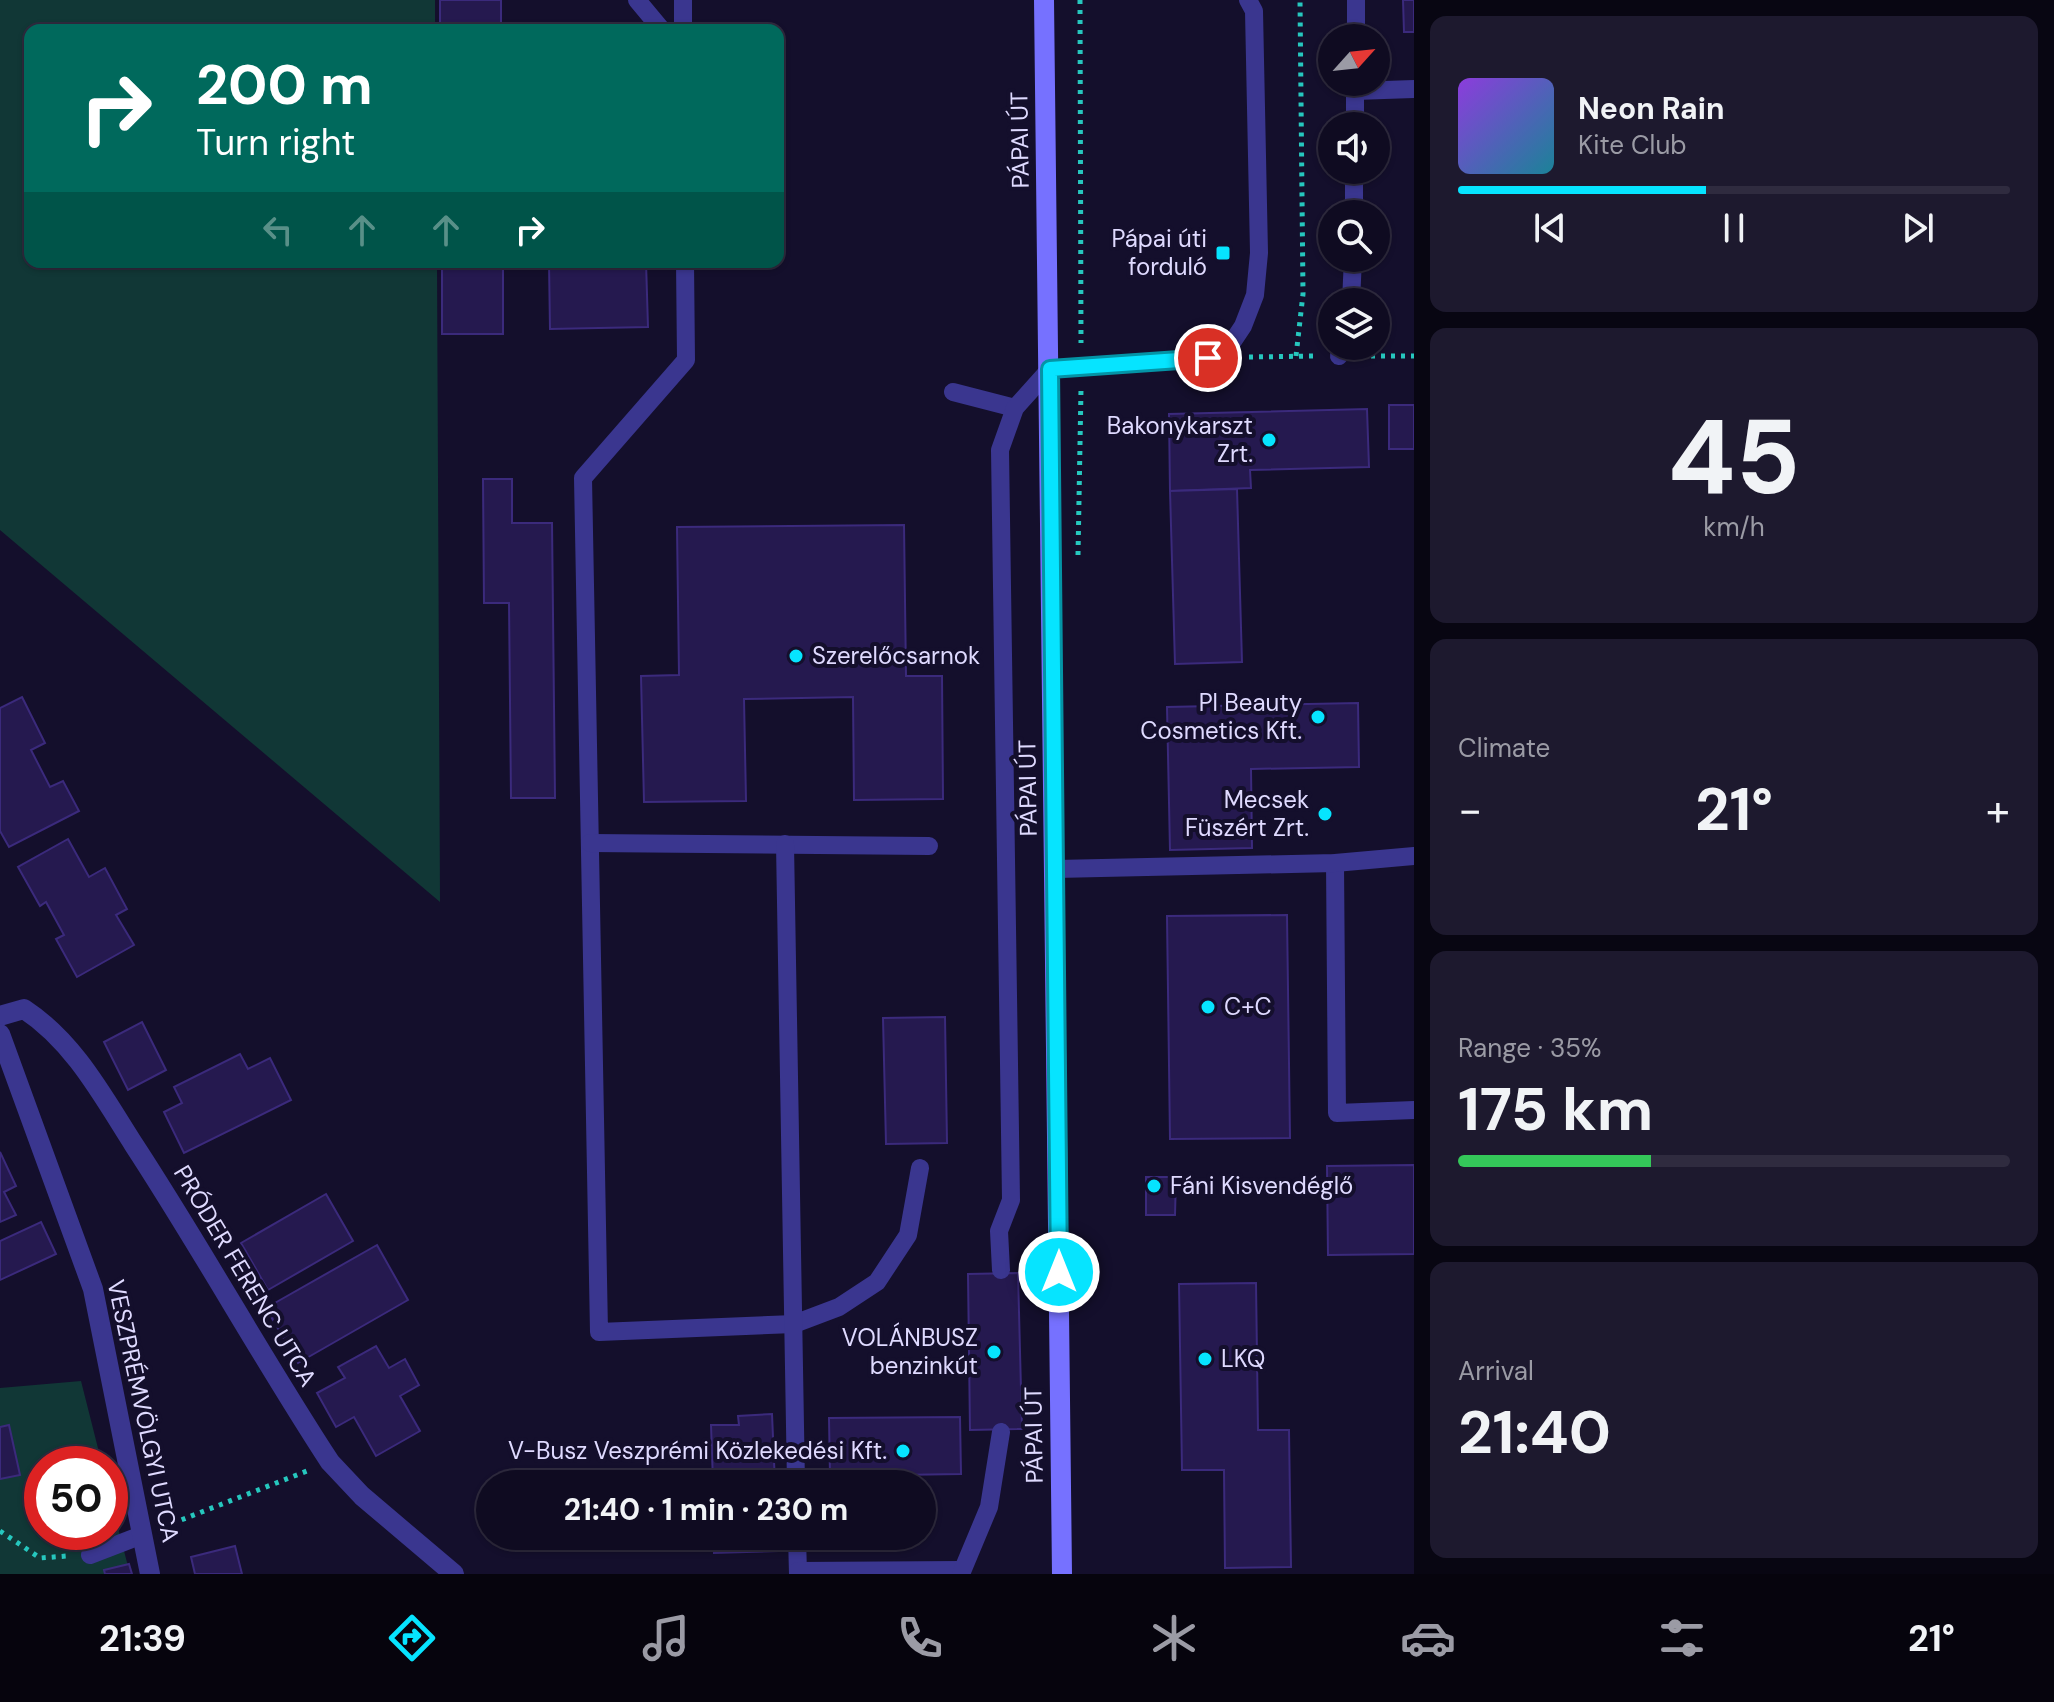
<!DOCTYPE html>
<html lang="en">
<head>
<meta charset="utf-8">
<style>
	:root { --surface:#0f0b21; --page:#1d192e; --text:#f1f3f6; --muted:#9b9ba5; --line:#2f2b3f; --accent:#06e4ff }
	body { margin:0; font-family:"DM Sans",sans-serif; background:var(--page); color:var(--text); height:100vh; display:flex; flex-direction:column; font-size:30px; white-space:nowrap }
	* { box-sizing:border-box; margin:0 }
	p { font-size:26px; color:var(--muted) }
	.icon { flex:none; width:44px; height:44px; fill:none; stroke:currentColor; stroke-width:2; stroke-linecap:round; stroke-linejoin:round }
	.map { position:relative; flex:1; overflow:hidden }
	.details { display:flex; flex-direction:column; gap:16px; padding:16px; background:#080612; width:640px }
	.details>* { flex:none }
	.banner { position:absolute; left:24px; top:24px; width:760px; height:244px; border-radius:16px; box-shadow:0 2px 6px #0004,0 0 0 2px var(--line); background:#00695c; color:#fff; overflow:hidden }
	.needle { width:52px; rotate:63deg }
	.fabs { position:absolute; left:1318px; top:24px; display:grid; gap:16px }
	.fabs a { display:grid; place-items:center; width:72px; height:72px; border-radius:50%; background:var(--surface); box-shadow:0 2px 6px #0004,0 0 0 2px var(--line); font-size:40px }
	.speed { position:absolute; left:24px; top:1446px; display:flex; gap:16px; font-size:40px; font-weight:700; text-align:center }
	.speed>* { display:grid; place-content:center; width:104px; height:104px; border-radius:50%; background:var(--surface); box-shadow:0 2px 6px #0004,0 0 0 2px var(--line); line-height:1 }
	.speed .limit { border:12px solid #d22; background:#fff; color:#111 }
	.pin { position:absolute; display:grid; place-items:center; width:68px; height:68px; color:#fff; margin:-34px; border:4px solid #fff; border-radius:50%; box-shadow:0 2px 8px #0007 }
	.me { position:absolute; width:88px; margin:-44px; rotate:0deg; stroke-linejoin:round; filter:drop-shadow(0 0 6px #0008) }
	.turn { display:flex; align-items:center; gap:28px; height:168px; padding:0 40px; font-size:36px }
	.turn .icon { width:104px; height:104px; stroke-width:2.5 }
	.turn b { display:block; font-size:56px; line-height:68px }
	.lanes { display:flex; align-items:center; height:76px; padding:0 40px; background:#0003; justify-content:center; gap:40px; direction:ltr }
	.lanes .off { opacity:.35 }
	.big { font-size:60px; font-weight:700; line-height:1.1 }
	.details .widget { flex:1; display:flex; flex-direction:column; justify-content:center; gap:12px; min-width:0; padding:0 28px; border-radius:16px; background:var(--page) }
	.details .dial { align-items:center; gap:0 }
	.dial b { font-size:104px; line-height:1 }
	.song { display:flex; align-items:center; gap:24px }
	.cover { width:96px; height:96px; border-radius:12px; background:linear-gradient(135deg,hsl(270 70% 55%),hsl(190 70% 35%)) }
	.played { height:8px; border-radius:4px; background:linear-gradient(90deg,var(--accent) 45%,var(--line) 45%) }
	.keys { display:flex; justify-content:space-around; direction:ltr }
	.heat { display:flex; justify-content:space-between; align-items:center; font-size:44px; direction:ltr }
	.charge { height:12px; border-radius:6px; background:linear-gradient(90deg,#34c759 35%,var(--line) 0) }
	.trip { position:absolute; left:476px; top:1470px; width:460px; height:80px; border-radius:40px; background:var(--surface); box-shadow:0 2px 6px #0004,0 0 0 2px var(--line); font-weight:700; line-height:80px; text-align:center }
	.menu { display:flex; height:128px; justify-content:space-around; align-items:center; background:#06040d; color:var(--muted) }
	.menu .icon { width:56px; height:56px }
	.menu .active { color:var(--accent) }
	.menu b { font-size:36px; color:var(--text) }
	main { display:flex; flex:1; min-height:0 }
	.map>svg:first-child { display:block }
	.green { fill:#113736 }
	.building { fill:#25194f; stroke:#3b2a7c; stroke-width:2 }
	.lines { fill:none; stroke-linecap:round; stroke-linejoin:round }
	.path { stroke:#26c7be; stroke-width:5; stroke-dasharray:4 6; stroke-linecap:butt }
	.lane { stroke:#3a368f; stroke-width:18 }
	.street { stroke:#3a368f; stroke-width:20 }
	.secondary { stroke:#7671ff; stroke-width:20 }
	.route-casing { stroke:#0494a6; stroke-width:20 }
	.route { stroke:#06e4ff; stroke-width:14 }
	.poi-dot { fill:#06e4ff; stroke:#140f2c; stroke-width:3 }
	.labels { text-anchor:middle; stroke-width:8; stroke-linejoin:round; paint-order:stroke }
	.street-label { font-size:24px; fill:#dfdaff; stroke:#140f2c }
	.poi-label { font-size:24px; fill:#dfdaff; stroke:#140f2c; text-anchor:end }
</style>
</head>
<body>
<main>
<div class="map">
<svg width="1414" height="1574" viewBox="0 0 1414 1574">
	<rect width="100%" height="100%" fill="#140f2c"/>
	<g class="green">
		<polygon points="0,0 435,0 435,30 30,30 30,262 437,262 440,902 0,530"/>
		<polygon points="81,1381 102,1464 42,1464 42,1532 110,1532 110,1497 130,1574 0,1574 0,1388"/>
	</g>
	<g class="building">
		<rect x="440" y="0" width="61" height="30"/>
		<polygon points="1403,0 1414,0 1414,32 1404,32"/>
		<rect x="442" y="262" width="61" height="72"/>
		<polygon points="549,262 646,262 648,327 550,329"/>
		<rect x="1389" y="405" width="25" height="44"/>
		<polygon points="1367,409 1369,467 1250,470 1251,488 1170,491 1169,414"/>
		<polygon points="483,479 512,479 512,523 552,523 555,798 511,798 509,603 484,603"/>
		<polygon points="1237,489 1242,662 1175,664 1170,491"/>
		<polygon points="904,525 906,676 942,676 943,799 854,800 853,697 744,699 746,801 644,802 641,676 679,675 677,527"/>
		<polygon points="22,697 45,743 31,750 50,787 63,781 79,811 9,847 0,831 0,708"/>
		<polygon points="1358,703 1359,767 1251,769 1252,848 1170,850 1167,707"/>
		<polygon points="68,839 89,877 105,868 127,909 116,915 134,945 77,977 56,939 64,935 46,902 40,906 18,867"/>
		<polygon points="1287,915 1290,1138 1170,1139 1167,916"/>
		<polygon points="945,1017 947,1143 886,1144 883,1018"/>
		<polygon points="142,1022 166,1070 128,1090 104,1042"/>
		<polygon points="240,1054 248,1069 270,1058 291,1100 184,1153 164,1112 182,1103 174,1087"/>
		<polygon points="0,1152 16,1186 4,1192 16,1215 0,1222"/>
		<polygon points="1414,1165 1414,1254 1328,1255 1327,1166"/>
		<polygon points="1146,1177 1176,1177 1175,1215 1146,1215"/>
		<polygon points="326,1194 353,1241 268,1290 241,1243"/>
		<polygon points="41,1222 56,1254 0,1280 0,1241"/>
		<polygon points="377,1245 408,1300 298,1363 266,1308"/>
		<polygon points="1018,1273 1022,1429 970,1430 968,1274"/>
		<polygon points="1256,1283 1258,1430 1289,1430 1291,1567 1225,1568 1224,1470 1182,1470 1179,1284"/>
		<polygon points="376,1346 389,1368 405,1359 419,1385 400,1396 420,1431 376,1456 354,1417 336,1427 317,1393 345,1378 338,1367"/>
		<polygon points="772,1414 775,1484 684,1484 713,1482 711,1425 739,1425 738,1416"/>
		<polygon points="960,1417 961,1474 830,1476 829,1418"/>
		<polygon points="9,1425 20,1475 0,1479 0,1427"/>
		<polygon points="686,1536 777,1536 778,1551 714,1553 714,1541 686,1542"/>
		<polygon points="235,1546 242,1574 195,1574 191,1557"/>
		<polygon points="129,1564 132,1574 105,1574 104,1570"/>
	</g>
	<g class="lines">
		<g class="path">
			<polyline points="1080,0 1081,343"/>
			<polyline points="1296,356 1303,294 1300,0"/>
			<polyline points="1361,356 1414,356"/>
			<polyline points="1249,357 1315,356"/>
			<polyline points="1078,555 1081,389"/>
			<polyline points="163,1527 307,1471"/>
			<polyline points="0,1531 40,1558 67,1556"/>
		</g>
		<g class="lane">
			<polyline points="637,0 662,30"/>
			<polyline points="683,0 683,30"/>
			<polyline points="1356,38 1356,0"/>
			<polyline points="1355,91 1414,89"/>
			<polyline points="1355,126 1355,82"/>
			<polyline points="1354,214 1354,170"/>
			<polyline points="685,262 686,360 583,478 599,1332 794,1324 839,1307 877,1282 908,1235 920,1168"/>
			<polyline points="1351,302 1353,258"/>
			<polyline points="1339,356 1341,346"/>
			<polyline points="953,392 1015,408"/>
			<polyline points="590,843 929,846"/>
			<polyline points="785,844 796,1484"/>
			<polyline points="1335,863 1337,1113 1414,1110"/>
			<polyline points="1056,869 1335,863 1414,856"/>
			<polyline points="1001,1270 999,1231 1011,1200 1000,450 1015,408 1050,369 1208,358 1231,344 1243,326 1255,295 1259,253 1254,11 1248,0"/>
			<polyline points="797,1536 798,1574"/>
			<polyline points="90,1555 142,1535"/>
			<polyline points="798,1571 961,1570"/>
			<polyline points="961,1574 989,1507 1001,1432"/>
		</g>
		<g class="street">
			<path d="M0,1016l24,-7c50,33 78,86 110,136 68,104 128,213 196,317l32,34 92,78"/>
			<polyline points="0,1034 93,1289 150,1574"/>
		</g>
		<polyline class="secondary" points="1044,0 1062,1574"/>
	</g>
	<g class="lines">
		<defs>
			<polyline id="route" points="1059,1272 1050,369 1208,358"/>
		</defs>
		<use href="#route" class="route-casing"/>
		<use href="#route" class="route"/>
	</g>
	<g class="poi-dot">
		<rect x="1215" y="245" width="16" height="16" rx="4"/>
		<circle cx="1269" cy="440" r="8"/>
		<circle cx="796" cy="656" r="8"/>
		<circle cx="1318" cy="717" r="8"/>
		<circle cx="1325" cy="814" r="8"/>
		<circle cx="1208" cy="1007" r="8"/>
		<circle cx="1154" cy="1186" r="8"/>
		<circle cx="994" cy="1352" r="8"/>
		<circle cx="1205" cy="1359" r="8"/>
		<circle cx="903" cy="1451" r="8"/>
	</g>
	<g class="labels">
		<g class="street-label">
			<text transform="translate(1020 140) rotate(-91)" y="8">PÁPAI ÚT</text>
			<text transform="translate(1028 788) rotate(-91)" y="8">PÁPAI ÚT</text>
			<text transform="translate(245 1276) rotate(59)" y="8">PRÓDER FERENC UTCA</text>
			<text transform="translate(143 1411) rotate(78)" y="8">VESZPRÉMVÖLGYI UTCA</text>
			<text transform="translate(1034 1435) rotate(-91)" y="8">PÁPAI ÚT</text>
		</g>
		<g class="poi-label">
			<text x="1207" y="247">Pápai úti<tspan x="1207" dy="28">forduló</tspan></text>
			<text x="1253" y="434">Bakonykarszt<tspan x="1253" dy="28">Zrt.</tspan></text>
			<text x="812" y="664" text-anchor="start">Szerelőcsarnok</text>
			<text x="1302" y="711">Pl Beauty<tspan x="1302" dy="28">Cosmetics Kft.</tspan></text>
			<text x="1309" y="808">Mecsek<tspan x="1309" dy="28">Füszért Zrt.</tspan></text>
			<text x="1224" y="1015" text-anchor="start">C+C</text>
			<text x="1170" y="1194" text-anchor="start">Fáni Kisvendéglő</text>
			<text x="978" y="1346">VOLÁNBUSZ<tspan x="978" dy="28">benzinkút</tspan></text>
			<text x="1221" y="1367" text-anchor="start">LKQ</text>
			<text x="887" y="1459">V-Busz Veszprémi Közlekedési Kft.</text>
		</g>
	</g>
</svg>
<div class="fabs">
<a><svg class="needle" viewBox="-14 -14 28 28"><path d="M0-13l5 13h-10z" fill="#e53935"/><path d="M0 13l5-13h-10z" fill="#9b9ba5"/></svg></a>
<a><svg class="icon" aria-label="sound" viewBox="0 0 24 24"><path d="M4 9h4l5-4v14l-5-4H4zM17 9q2 3 0 6"/></svg></a>
<a><svg class="icon" aria-label="search" viewBox="0 0 24 24"><circle cx="10" cy="10" r="6"/><path d="M15 15l6 6"/></svg></a>
<a><svg class="icon" aria-label="layers" viewBox="0 0 24 24"><path d="M12 4l9 5-9 5-9-5zM3 14l9 5 9-5"/></svg></a>
</div>
<div class="speed"><div class="limit">50</div></div>
<div class="pin" style="left:1208px;top:358px;background:#d93025"><svg class="icon" aria-label="arrive" viewBox="0 0 24 24"><path d="M6 21V4h12l-3 4 3 4H6"/></svg></div>
<svg class="me" style="left:1059px;top:1272px" viewBox="-20 -20 40 40"><circle r="17" fill="#06e4ff" stroke="#fff" stroke-width="3"/><path d="M0-11L8 9 0 5-8 9z" fill="#fff"/></svg>
<div class="trip">21:40 · 1 min · 230 m</div>
<div class="banner">
<div class="turn"><svg class="icon" aria-label="right" viewBox="0 0 24 24"><path d="M7 20v-9h11M14 6l5 5-5 5"/></svg><div><b>200 m</b>Turn right</div></div>
<div class="lanes"><svg class="icon off" aria-label="left" viewBox="0 0 24 24"><path d="M17 20v-9H6M10 6l-5 5 5 5"/></svg><svg class="icon off" aria-label="ahead" viewBox="0 0 24 24"><path d="M12 20V5M6 11l6-6 6 6"/></svg><svg class="icon off" aria-label="ahead" viewBox="0 0 24 24"><path d="M12 20V5M6 11l6-6 6 6"/></svg><svg class="icon" aria-label="right" viewBox="0 0 24 24"><path d="M7 20v-9h11M14 6l5 5-5 5"/></svg></div>
</div>
</div>
<section class="details">
<div class="widget">
<div class="song"><i class="cover"></i><div><b>Neon Rain</b><p>Kite Club</p></div></div>
<div class="played"></div>
<div class="keys"><svg class="icon" aria-label="previous" viewBox="0 0 24 24"><path d="M18 5L8 12l10 7zM5 5v14"/></svg><svg class="icon" aria-label="pause" viewBox="0 0 24 24"><path d="M8 5v14M16 5v14"/></svg><svg class="icon" aria-label="next" viewBox="0 0 24 24"><path d="M6 5l10 7-10 7zM19 5v14"/></svg></div>
</div>
<div class="widget dial"><b>45</b><p>km/h</p></div>
<div class="widget"><p>Climate</p>
<div class="heat"><a>−</a><b class="big">21°</b><a>+</a></div>
</div>
<div class="widget"><p>Range · 35%</p><b class="big">175 km</b><div class="charge"></div></div>
<div class="widget"><p>Arrival</p><b class="big">21:40</b></div>
</section>
</main>
<nav class="menu">
<b>21:39</b>
<svg class="icon active" aria-label="directions" viewBox="0 0 24 24"><path d="M12 3l9 9-9 9-9-9zM9 14v-3h6M13 9l2 2-2 2"/></svg>
<svg class="icon" aria-label="music" viewBox="0 0 24 24"><path d="M9 18V5l10-2v13"/><circle cx="6" cy="18" r="3"/><circle cx="16" cy="16" r="3"/></svg>
<svg class="icon" aria-label="phone" viewBox="0 0 24 24"><path d="M5 4h4l2 5-3 2q2 4 5 5l2-3 5 2v4C11 20 4 13 5 4z"/></svg>
<svg class="icon" aria-label="climate" viewBox="0 0 24 24"><path d="M12 3v18M4 7l16 10M4 17L20 7"/></svg>
<svg class="icon" aria-label="car" viewBox="0 0 24 24"><path d="M5 17H2v-5l4-1 3-4h7l3 4 3 1v5h-3M9 17h6M6 11h13"/><circle cx="7" cy="17" r="2"/><circle cx="17" cy="17" r="2"/></svg>
<svg class="icon" aria-label="filters" viewBox="0 0 24 24"><path d="M4 7h16M4 17h16"/><circle cx="9" cy="7" r="2"/><circle cx="15" cy="17" r="2"/></svg>
<b>21°</b>
</nav>
</body>
</html>
